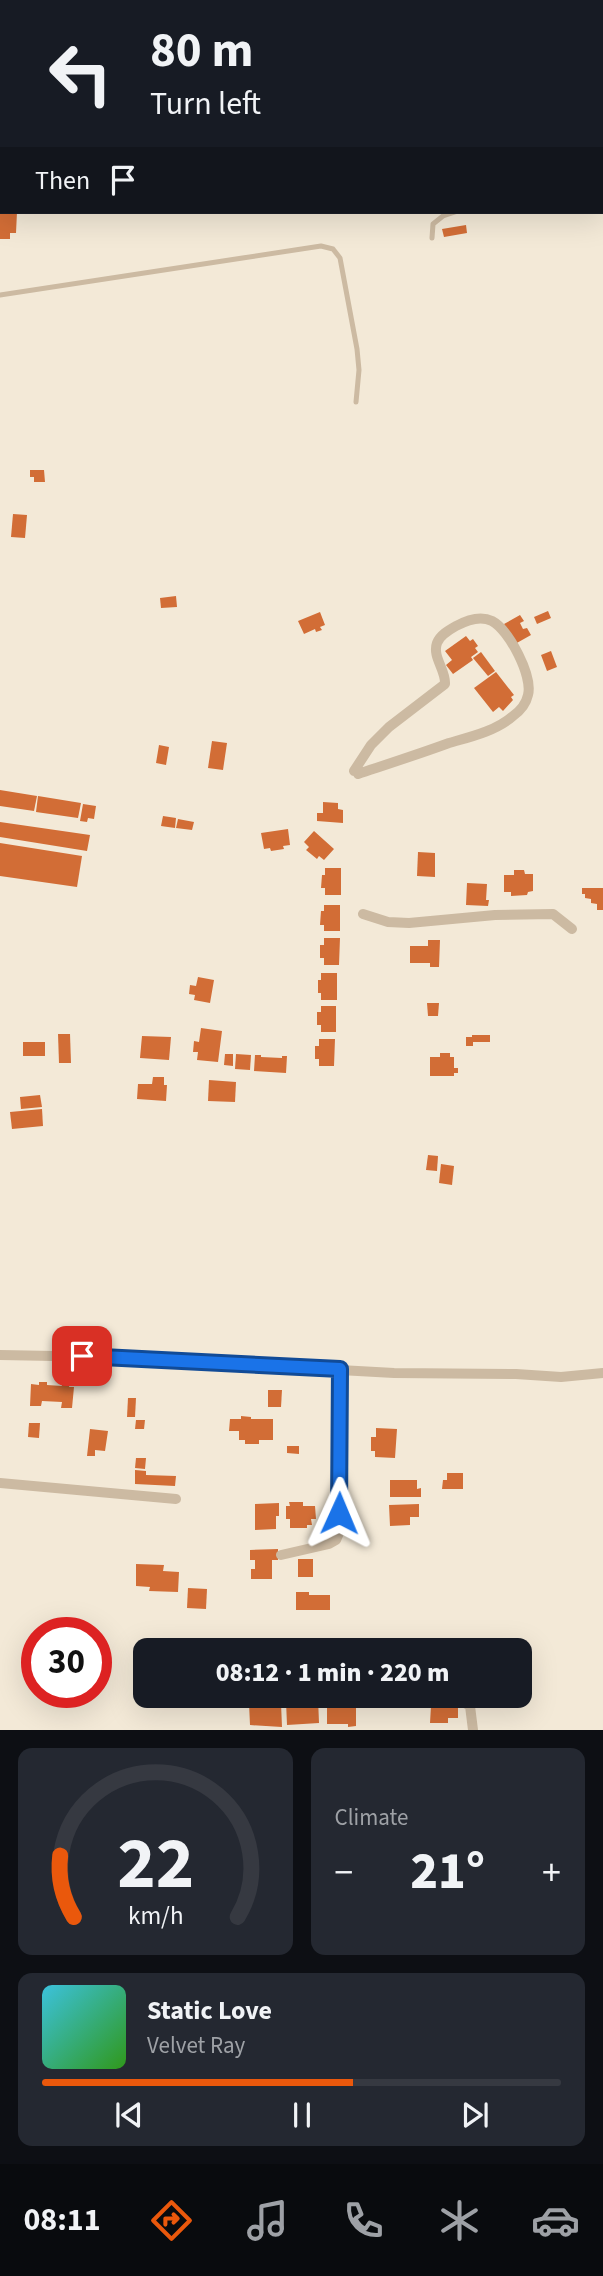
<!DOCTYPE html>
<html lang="en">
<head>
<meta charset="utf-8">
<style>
	:root { --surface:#171b24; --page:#242831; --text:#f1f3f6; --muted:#9ea1a6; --line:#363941; --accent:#ea580c }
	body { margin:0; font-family:"Source Sans 3",sans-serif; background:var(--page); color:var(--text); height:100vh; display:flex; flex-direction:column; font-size:26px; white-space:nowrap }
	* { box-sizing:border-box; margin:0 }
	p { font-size:23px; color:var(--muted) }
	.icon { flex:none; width:38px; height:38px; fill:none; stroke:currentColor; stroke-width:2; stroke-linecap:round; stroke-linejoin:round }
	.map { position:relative; height:1730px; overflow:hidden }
	.side { display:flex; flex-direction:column; gap:18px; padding:18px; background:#0d0f14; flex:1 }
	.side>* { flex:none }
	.top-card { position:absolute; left:0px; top:0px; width:604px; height:214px; box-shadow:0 7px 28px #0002; background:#171b24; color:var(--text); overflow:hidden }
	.speed { position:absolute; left:21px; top:1617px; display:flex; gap:14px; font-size:35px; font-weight:700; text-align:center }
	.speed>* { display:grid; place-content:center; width:91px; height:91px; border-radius:50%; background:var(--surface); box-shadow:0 7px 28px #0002; line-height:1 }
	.speed .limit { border:10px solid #d22; background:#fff; color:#111 }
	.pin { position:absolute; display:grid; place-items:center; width:60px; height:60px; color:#fff; margin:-30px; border-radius:14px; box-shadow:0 4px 10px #0006 }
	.me { position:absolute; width:77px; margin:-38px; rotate:1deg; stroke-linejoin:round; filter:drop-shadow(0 0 5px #0008) }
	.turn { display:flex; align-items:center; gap:24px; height:147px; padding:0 35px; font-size:32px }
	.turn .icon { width:91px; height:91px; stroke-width:2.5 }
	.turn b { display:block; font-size:49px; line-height:60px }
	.then { display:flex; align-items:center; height:66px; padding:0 35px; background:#0003; gap:14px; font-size:26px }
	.big { font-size:52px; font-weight:800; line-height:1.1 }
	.side .widget { flex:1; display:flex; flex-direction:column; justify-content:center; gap:10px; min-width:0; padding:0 24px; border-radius:14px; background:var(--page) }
	.side .dial { align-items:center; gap:0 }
	.dial svg { height:182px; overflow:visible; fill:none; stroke:var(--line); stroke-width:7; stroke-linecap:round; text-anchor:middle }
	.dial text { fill:var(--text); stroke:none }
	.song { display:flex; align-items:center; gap:21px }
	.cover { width:84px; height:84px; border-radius:10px; background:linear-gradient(135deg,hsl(190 70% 55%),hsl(110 70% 35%)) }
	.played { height:7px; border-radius:4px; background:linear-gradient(90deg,var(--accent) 60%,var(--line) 60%) }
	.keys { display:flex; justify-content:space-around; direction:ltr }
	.heat { display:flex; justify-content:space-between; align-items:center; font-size:38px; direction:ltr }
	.side .tiles { flex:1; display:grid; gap:18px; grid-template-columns:1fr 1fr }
	.widget:last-child { grid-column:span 2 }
	.trip { position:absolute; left:133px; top:1638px; width:399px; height:70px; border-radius:14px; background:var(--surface); box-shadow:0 7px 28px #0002; font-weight:800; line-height:70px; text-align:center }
	.dock { display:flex; height:112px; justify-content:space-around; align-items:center; background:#090b0e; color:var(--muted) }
	.dock .icon { width:49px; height:49px }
	.dock .current { color:var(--accent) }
	.dock b { font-size:32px; color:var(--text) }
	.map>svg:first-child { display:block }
	.building { fill:#d26d36 }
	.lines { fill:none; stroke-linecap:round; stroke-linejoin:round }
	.lane { stroke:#ccbaa2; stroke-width:5 }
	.street { stroke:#ccbaa2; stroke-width:10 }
	.route-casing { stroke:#114b97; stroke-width:18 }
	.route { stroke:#1a73e8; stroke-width:12 }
</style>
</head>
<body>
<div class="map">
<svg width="603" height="1730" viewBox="0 0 603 1730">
	<rect width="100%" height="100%" fill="#f3e9d7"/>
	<g class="building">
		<polygon points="0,212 17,212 16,233 10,233 10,239 0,239"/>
		<polygon points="466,225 467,233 444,237 442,229"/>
		<polygon points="30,470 44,470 45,482 34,482 34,477 30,477"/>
		<polygon points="13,514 27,515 25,538 11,537"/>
		<polygon points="176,596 177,607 161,608 160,598"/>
		<polygon points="548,611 551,618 537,624 534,617"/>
		<polygon points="320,612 325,625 320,627 322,630 316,632 315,629 304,634 298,621"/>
		<polygon points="520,615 524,621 520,623 523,629 527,628 531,635 515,644 504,624"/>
		<polygon points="466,636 470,641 473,639 478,646 475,648 478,652 471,657 473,660 453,674 446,665 452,660 445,651"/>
		<polygon points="551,651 557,667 547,671 541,655"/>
		<polygon points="481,652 495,671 488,676 473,658"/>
		<polygon points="496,672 514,695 511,697 513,700 503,711 499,707 493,712 474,688"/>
		<polygon points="212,741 227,743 223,770 208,768"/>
		<polygon points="159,745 169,747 166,765 156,763"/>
		<polygon points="0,790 37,796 34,811 0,806"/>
		<polygon points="38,796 81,803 78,818 36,812"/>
		<polygon points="323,802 338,803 338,809 343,810 343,823 317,821 317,813 323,813"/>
		<polygon points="83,804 96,806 94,819 88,818 87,822 80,821"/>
		<polygon points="163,816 176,818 175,828 161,826"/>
		<polygon points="178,819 194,822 192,830 176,828"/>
		<polygon points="0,822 90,835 87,851 0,837"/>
		<polygon points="288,829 290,845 283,846 284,849 271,851 270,848 264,849 261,833"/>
		<polygon points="314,831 334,849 324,860 319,856 317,859 306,850 309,847 304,842"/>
		<polygon points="0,843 82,856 77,887 0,876"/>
		<polygon points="418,852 435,853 435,877 417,876"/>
		<polygon points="325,868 341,868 341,895 325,895 325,888 321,888 322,875 325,875"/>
		<polygon points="514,870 524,870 525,874 533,874 533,891 528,892 527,895 511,896 511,892 504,892 504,875 514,875"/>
		<polygon points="467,883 487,884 486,900 489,900 488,906 466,905"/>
		<polygon points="582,888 603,888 603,910 597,910 597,904 591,903 591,899 585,898 585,894 582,894"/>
		<polygon points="324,905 340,905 340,931 324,931 324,925 320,925 321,911 324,911"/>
		<polygon points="324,938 340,938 339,965 324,965 324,958 320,958 320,945 324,945"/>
		<polygon points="428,940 440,940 439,967 430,967 430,963 410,963 410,946 428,946"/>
		<polygon points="321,973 337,973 337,1000 321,1000 321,993 318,993 318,980 321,980"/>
		<polygon points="198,977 214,980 210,1003 194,1000 195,995 189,994 190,985 196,986"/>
		<polygon points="427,1003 439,1003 438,1016 428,1016"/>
		<polygon points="321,1006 336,1006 336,1032 321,1032 321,1025 317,1025 317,1012 321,1012"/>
		<polygon points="201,1028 222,1031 218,1062 197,1060 198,1052 193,1052 194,1041 199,1042"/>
		<polygon points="58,1034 70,1034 71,1063 59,1063"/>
		<polygon points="472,1035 490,1035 490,1042 473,1042 473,1046 466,1046 466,1037 472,1037"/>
		<polygon points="142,1036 171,1037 169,1060 140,1058"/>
		<polygon points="319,1039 335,1039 334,1066 319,1066 319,1059 315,1059 315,1046 319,1046"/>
		<rect x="23" y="1042" width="22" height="14"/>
		<polygon points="440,1053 450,1053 450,1057 454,1057 454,1068 458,1068 458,1073 454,1073 454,1076 430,1076 430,1057 440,1057"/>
		<polygon points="225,1054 233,1054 233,1066 224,1065"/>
		<polygon points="236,1054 251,1055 250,1070 235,1069"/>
		<polygon points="255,1055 261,1055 261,1057 282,1058 282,1056 287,1056 286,1073 254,1071"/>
		<polygon points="153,1077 164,1077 164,1085 167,1085 166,1101 137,1099 138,1084 152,1084"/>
		<polygon points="209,1080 236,1082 235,1102 208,1101"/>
		<polygon points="40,1095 42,1107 21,1109 20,1097"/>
		<polygon points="42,1109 43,1126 12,1129 10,1112"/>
		<polygon points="428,1155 438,1156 437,1171 426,1170"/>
		<polygon points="441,1164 454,1166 452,1185 439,1183"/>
		<polygon points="39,1382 47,1382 47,1385 62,1386 62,1383 70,1383 69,1387 74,1387 72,1408 61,1408 62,1402 42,1401 41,1406 30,1406 31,1384 39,1385"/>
		<polygon points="268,1390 282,1390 281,1407 268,1407"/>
		<polygon points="128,1398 136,1398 135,1417 127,1417"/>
		<polygon points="241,1416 251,1417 251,1419 273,1419 273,1440 259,1440 259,1444 245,1444 245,1440 239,1440 239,1431 229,1431 230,1419 241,1419"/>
		<polygon points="136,1420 145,1420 144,1429 135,1429"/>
		<polygon points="29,1423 40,1423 39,1438 28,1437"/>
		<polygon points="376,1428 397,1429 395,1458 375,1457 375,1451 371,1451 371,1437 376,1437"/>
		<polygon points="90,1429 108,1431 105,1451 95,1450 95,1456 87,1456"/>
		<polygon points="287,1446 299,1446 299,1454 287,1453"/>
		<polygon points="136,1458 146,1458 145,1469 135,1468"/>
		<polygon points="135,1470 146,1471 146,1475 176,1476 175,1486 135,1484"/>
		<polygon points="447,1473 463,1473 463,1489 442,1489 443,1480 447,1480"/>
		<polygon points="390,1480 417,1480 417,1489 421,1488 421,1497 390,1497"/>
		<polygon points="289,1502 303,1502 303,1506 315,1506 316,1519 311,1519 312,1525 307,1525 307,1528 290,1528 290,1519 286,1519 286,1506 290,1506"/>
		<polygon points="279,1503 279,1516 276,1516 276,1529 255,1530 255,1504"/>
		<polygon points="419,1504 419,1517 410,1517 410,1525 390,1526 389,1505"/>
		<polygon points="278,1549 278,1560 272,1560 272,1579 251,1579 251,1569 255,1569 255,1560 250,1560 250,1550"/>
		<rect x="298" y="1559" width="15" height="18"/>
		<polygon points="136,1564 164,1565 163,1571 179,1572 178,1592 149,1591 150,1587 136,1586"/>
		<polygon points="188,1588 207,1589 206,1609 187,1608"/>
		<polygon points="296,1592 309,1592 309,1595 330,1595 330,1610 296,1610"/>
		<polygon points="404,1643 421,1644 420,1650 403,1650"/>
		<rect x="227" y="1698" width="11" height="9"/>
		<polygon points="318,1698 319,1723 287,1725 286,1701 293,1700 293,1703 311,1703 311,1699"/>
		<polygon points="259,1699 265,1699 265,1703 272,1702 272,1708 277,1708 276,1703 281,1703 282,1727 250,1725 249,1703 259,1703"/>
		<polygon points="438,1700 449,1700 449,1705 458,1705 458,1718 448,1718 448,1723 430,1723 431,1706 437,1706"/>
		<polygon points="344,1701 352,1701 352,1704 356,1704 356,1726 348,1727 348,1724 327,1724 327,1705 344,1704"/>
	</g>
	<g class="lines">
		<g class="lane">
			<polyline points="465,2 466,0"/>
			<polyline points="432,238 433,224 443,216 455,212"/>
			<polyline points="0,295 321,246 333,249 340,258 357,349 359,370 356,402"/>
		</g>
		<g class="street">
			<path d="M354,771l17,-26 18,-18 56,-43c1,-14 -13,-27 -8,-41 3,-8 12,-13 19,-17 11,-6 24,-11 36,-5 17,9 41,55 36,74 -2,9 -8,16 -15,21 -17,15 -43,21 -64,27 -30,11 -61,21 -91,31"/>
			<polyline points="363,914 388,922 409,923 495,915 553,914 572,929"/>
			<polyline points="0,1355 108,1357 394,1373 516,1374 561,1377 603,1373"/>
			<polyline points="0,1483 176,1499"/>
			<polyline points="281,1555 329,1544 336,1540 339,1533 340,1369"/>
			<polyline points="452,1696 470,1706 473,1730"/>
		</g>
	</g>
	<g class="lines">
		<defs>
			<polyline id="route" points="82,1356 340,1369 339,1513"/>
		</defs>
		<use href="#route" class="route-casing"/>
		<use href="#route" class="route"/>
	</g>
</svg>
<div class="speed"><div class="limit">30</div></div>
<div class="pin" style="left:82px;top:1356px;background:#d93025"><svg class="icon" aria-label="arrive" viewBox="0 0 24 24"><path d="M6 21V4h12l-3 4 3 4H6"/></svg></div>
<svg class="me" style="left:339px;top:1513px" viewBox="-20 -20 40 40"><path d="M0-17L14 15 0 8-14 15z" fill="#1a73e8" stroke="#fff" stroke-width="4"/></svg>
<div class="trip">08:12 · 1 min · 220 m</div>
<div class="top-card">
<div class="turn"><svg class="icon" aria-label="left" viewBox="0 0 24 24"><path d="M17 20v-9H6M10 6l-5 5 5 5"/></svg><div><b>80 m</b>Turn left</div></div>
<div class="then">Then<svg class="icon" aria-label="arrive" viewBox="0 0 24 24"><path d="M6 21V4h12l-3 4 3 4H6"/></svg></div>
</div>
</div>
<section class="side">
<div class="tiles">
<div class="widget dial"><svg viewBox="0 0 100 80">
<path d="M14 69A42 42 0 1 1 86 69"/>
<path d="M14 69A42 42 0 0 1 8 42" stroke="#ea580c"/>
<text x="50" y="56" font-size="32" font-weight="700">22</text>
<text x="50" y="72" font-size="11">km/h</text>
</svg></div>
<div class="widget"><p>Climate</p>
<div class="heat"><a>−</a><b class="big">21°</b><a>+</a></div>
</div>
<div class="widget">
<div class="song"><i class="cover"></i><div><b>Static Love</b><p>Velvet Ray</p></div></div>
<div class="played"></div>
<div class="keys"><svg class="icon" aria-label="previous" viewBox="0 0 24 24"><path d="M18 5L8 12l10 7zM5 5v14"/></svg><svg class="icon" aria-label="pause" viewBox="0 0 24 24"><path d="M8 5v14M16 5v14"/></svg><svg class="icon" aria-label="next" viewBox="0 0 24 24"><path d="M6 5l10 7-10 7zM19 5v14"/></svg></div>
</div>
</div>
</section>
<nav class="dock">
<b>08:11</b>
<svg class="icon current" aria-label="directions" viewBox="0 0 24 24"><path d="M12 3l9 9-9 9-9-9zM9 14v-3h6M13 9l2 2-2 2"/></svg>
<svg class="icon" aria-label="music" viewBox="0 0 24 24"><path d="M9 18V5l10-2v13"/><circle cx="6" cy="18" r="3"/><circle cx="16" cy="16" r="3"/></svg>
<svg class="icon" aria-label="phone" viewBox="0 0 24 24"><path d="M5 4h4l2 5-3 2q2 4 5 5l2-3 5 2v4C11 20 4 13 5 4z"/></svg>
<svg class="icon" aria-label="climate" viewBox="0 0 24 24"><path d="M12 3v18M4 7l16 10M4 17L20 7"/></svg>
<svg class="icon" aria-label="car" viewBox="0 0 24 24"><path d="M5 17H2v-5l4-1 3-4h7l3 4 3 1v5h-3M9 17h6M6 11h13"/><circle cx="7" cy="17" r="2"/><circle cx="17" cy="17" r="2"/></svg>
</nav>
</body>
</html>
